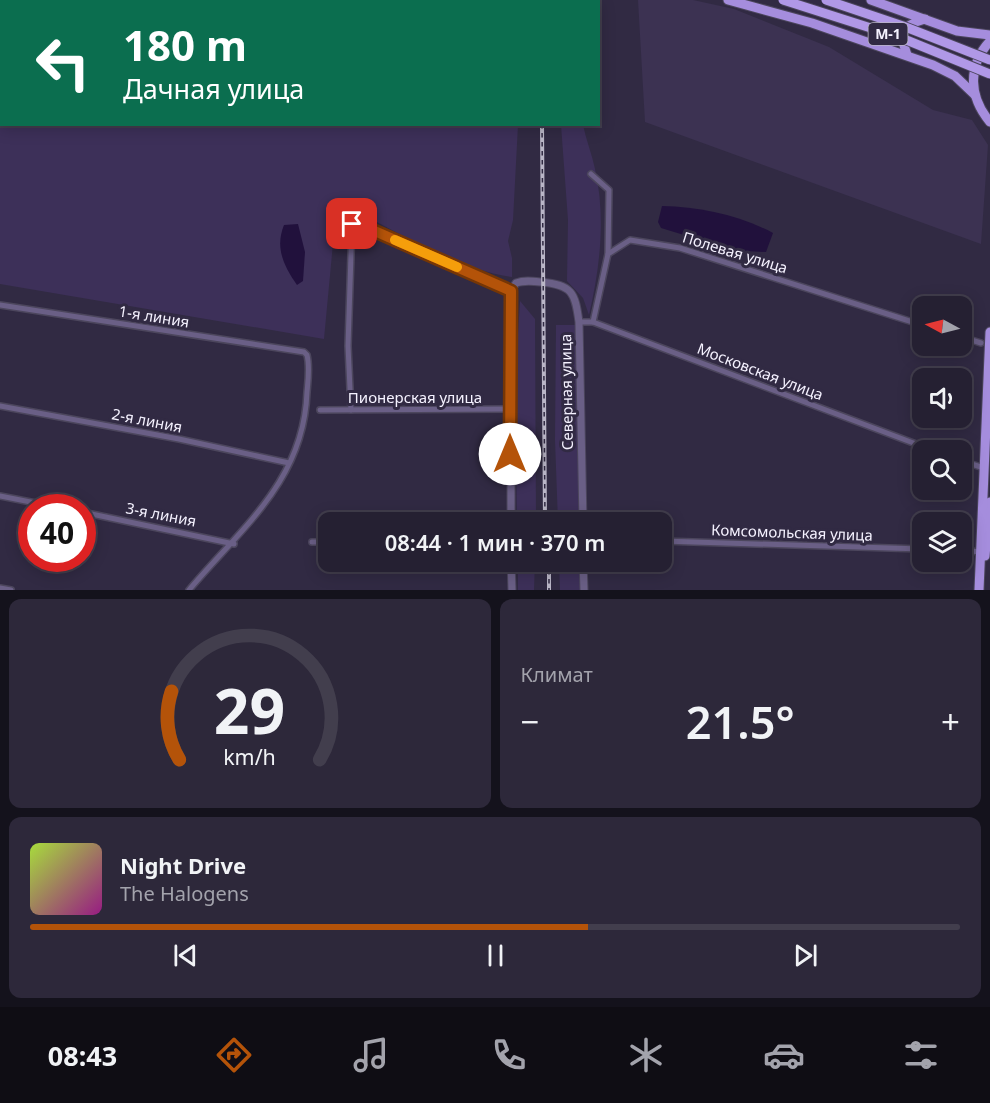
<!DOCTYPE html>
<html lang="ru">
<head>
<meta charset="utf-8">
<style>
	:root { --surface:#252032; --page:#2d283a; --text:#f1f3f6; --muted:#a3a3ac; --line:#423e4d; --accent:#b45309 }
	body { margin:0; font-family:"Noto Sans",sans-serif; background:var(--page); color:var(--text); height:100vh; display:flex; flex-direction:column; font-size:22px; white-space:nowrap }
	* { box-sizing:border-box; margin:0 }
	p { font-size:20px; color:var(--muted) }
	.icon { flex:none; width:33px; height:33px; fill:none; stroke:currentColor; stroke-width:2; stroke-linecap:round; stroke-linejoin:round }
	.map { position:relative; height:590px; overflow:hidden }
	.drawer { display:flex; flex-direction:column; gap:9px; padding:9px; background:#14121c; flex:1 }
	.drawer>* { flex:none }
	.hud { position:absolute; left:0px; top:0px; width:600px; height:126px; box-shadow:0 3px 15px #0003,0 0 0 2px var(--line); background:#0b6e4f; color:#fff; overflow:hidden }
	.needle { width:39px; rotate:277deg }
	.buttons { position:absolute; left:912px; top:296px; display:grid; gap:12px }
	.buttons a { display:grid; place-items:center; width:60px; height:60px; border-radius:12px; background:var(--surface); box-shadow:0 3px 15px #0003,0 0 0 2px var(--line); font-size:30px }
	.speed { position:absolute; left:18px; top:494px; display:flex; gap:12px; font-size:30px; font-weight:700; text-align:center }
	.speed>* { display:grid; place-content:center; width:78px; height:78px; border-radius:50%; background:var(--surface); box-shadow:0 3px 15px #0003,0 0 0 2px var(--line); line-height:1 }
	.speed .limit { border:9px solid #d22; background:#fff; color:#111 }
	.pin { position:absolute; display:grid; place-items:center; width:51px; height:51px; color:#fff; margin:-26px; border-radius:12px; box-shadow:0 3px 9px #0006 }
	.me { position:absolute; width:66px; margin:-33px; rotate:0deg; stroke-linejoin:round; filter:drop-shadow(0 0 4px #0008) }
	.turn { display:flex; align-items:center; gap:21px; height:126px; padding:0 24px; font-size:27px }
	.turn .icon { width:78px; height:78px; stroke-width:2.5 }
	.turn b { display:block; font-size:42px; line-height:51px }
	.big { font-size:45px; font-weight:600; line-height:1.1 }
	.drawer .tile { flex:1; display:flex; flex-direction:column; justify-content:center; gap:9px; min-width:0; padding:0 21px; border-radius:12px; background:var(--page) }
	.drawer .dial { align-items:center; gap:0 }
	.dial svg { height:156px; overflow:visible; fill:none; stroke:var(--line); stroke-width:7; stroke-linecap:round; text-anchor:middle }
	.dial text { fill:var(--text); stroke:none }
	.song { display:flex; align-items:center; gap:18px }
	.cover { width:72px; height:72px; border-radius:9px; background:linear-gradient(135deg,hsl(80 70% 55%),hsl(310 70% 35%)) }
	.played { height:6px; border-radius:3px; background:linear-gradient(90deg,var(--accent) 60%,var(--line) 60%) }
	.keys { display:flex; justify-content:space-around; direction:ltr }
	.heat { display:flex; justify-content:space-between; align-items:center; font-size:33px; direction:ltr }
	.drawer .tiles { flex:1; display:grid; gap:9px; grid-template-columns:1fr 1fr }
	.tile:last-child { grid-column:span 2 }
	.trip { position:absolute; left:318px; top:512px; width:354px; height:60px; border-radius:12px; background:var(--surface); box-shadow:0 3px 15px #0003,0 0 0 2px var(--line); font-weight:600; line-height:60px; text-align:center }
	.tabs { display:flex; height:96px; justify-content:space-around; align-items:center; background:#0f0d14; color:var(--muted) }
	.tabs .icon { width:42px; height:42px }
	.tabs .active { color:var(--accent) }
	.tabs b { font-size:27px; color:var(--text) }
	.map>svg:first-child { display:block }
	.built { fill:#3c3252 }
	.green { fill:#3d3059 }
	.water { fill:#21113c }
	.lines { fill:none; stroke-linecap:round; stroke-linejoin:round }
	.minor-casing { stroke:#4c465d; stroke-width:8 }
	.tertiary-casing { stroke:#4c465d; stroke-width:9 }
	.primary-casing { stroke:#4c465d; stroke-width:11 }
	.minor { stroke:#6a5f86; stroke-width:5 }
	.tertiary { stroke:#6a5f86; stroke-width:7 }
	.primary { stroke:#a58ddd; stroke-width:9 }
	.rail-casing { stroke:#bab6c7; stroke-width:4 }
	.rail { stroke:#312a43; stroke-width:1.5; stroke-dasharray:4.5; stroke-linecap:butt }
	.trunk-bridge-casing { stroke:#4c465d; stroke-width:11; stroke-linecap:butt }
	.trunk-bridge { stroke:#b098e7; stroke-width:9 }
	.route-casing { stroke:#753606; stroke-width:15 }
	.route { stroke:#b45309; stroke-width:10 }
	.slow { stroke:#f59e0b; stroke-width:10 }
	.labels { text-anchor:middle; stroke-width:6; stroke-linejoin:round; paint-order:stroke }
	.shield { fill:#312a43; stroke:#bab6c7; stroke-width:1.5 }
	.shield-label { font-size:14px; font-weight:bold; fill:#f5f2ff }
	.street-label { font-size:15px; fill:#f5f2ff; stroke:#312a43 }
</style>
</head>
<body>
<div class="map">
<svg width="990" height="590" viewBox="0 0 990 590">
	<rect width="100%" height="100%" fill="#312a43"/>
	<polygon class="built" points="638,0 693,0 734,9 829,47 933,110 972,120 988,145 981,244 645,122"/>
	<g class="green">
		<path d="M0,0h524l-522,2v122l516,1 -5,95 -5,21 4,17v19c-55,-7 -125,-51 -175,-76l-13,138 -324,-55z"/>
		<path d="M561,125h22c3,15 9,29 12,44 11,48 5,99 -6,146l-6,-17 -16,-17 1,-61z"/>
		<polygon points="520,301 535,319 536,522 517,522 515,381"/>
		<polygon points="556,325 576,325 581,522 558,522 555,440"/>
		<polygon points="518,561 535,561 534,590 518,590"/>
		<polygon points="559,561 581,561 582,590 560,590"/>
	</g>
	<g class="water">
		<path d="M662,206c38,1 77,9 111,27l-7,19 -21,-1 -38,-9 -46,-14 -3,-6z"/>
		<path d="M298,224l7,28 -2,29 -6,4c-14,-20 -22,-38 -13,-60z"/>
	</g>
	<g class="lines">
		<defs>
			<g id="minor">
				<polyline points="591,174 609,190 608,254"/>
				<path d="M0,305l304,47 3,3c3,12 1,26 0,37 -3,89 -66,136 -118,198"/>
				<polyline points="579,322 593,322 932,450"/>
				<polyline points="593,322 608,254 630,240 680,248 922,325"/>
				<polyline points="962,337 981,343"/>
				<polyline points="0,406 179,439 289,463"/>
				<polyline points="320,410 510,409"/>
				<polyline points="351,410 348,346 352,224 361,225 511,291"/>
				<polyline points="962,461 984,468"/>
				<polyline points="0,496 56,507"/>
				<polyline points="82,512 234,544"/>
				<polyline points="662,541 922,549"/>
				<polyline points="312,542 328,542"/>
				<polyline points="962,550 980,552"/>
				<polyline points="0,588 11,590"/>
			</g>
			<g id="tertiary">
				<path d="M511,522v-231l5,-8c8,-3 16,-2 25,-1 31,3 34,10 38,40l4,200"/>
				<polyline points="511,561 512,590"/>
				<polyline points="583,561 584,590"/>
			</g>
			<g id="primary">
				<polyline points="728,0 812,23 933,65 955,76 975,95"/>
				<polyline points="871,0 957,31 990,35"/>
				<path d="M990,41c-23,25 -21,56 0,81"/>
				<path d="M907,55c-8,-23 -6,-29 18,-36"/>
				<polyline points="985,556 990,502"/>
				<polyline points="979,590 990,332"/>
			</g>
		</defs>
		<use href="#minor" class="minor-casing"/>
		<use href="#tertiary" class="tertiary-casing"/>
		<use href="#primary" class="primary-casing"/>
		<use href="#minor" class="minor"/>
		<use href="#tertiary" class="tertiary"/>
		<use href="#primary" class="primary"/>
		<defs>
			<g id="rail">
				<polyline points="545,0 545,2"/>
				<polyline points="542,124 545,522"/>
				<polyline points="549,561 549,590"/>
			</g>
		</defs>
		<use href="#rail" class="rail-casing"/>
		<use href="#rail" class="rail"/>
		<defs>
			<g id="trunk-bridge">
				<polyline points="783,0 899,37 990,74"/>
				<polyline points="826,0 903,26 990,60"/>
			</g>
		</defs>
		<use href="#trunk-bridge" class="trunk-bridge-casing"/>
		<use href="#trunk-bridge" class="trunk-bridge"/>
	</g>
	<g class="lines">
		<defs>
			<polyline id="route" points="352,224 361,225 511,291 510,454"/>
		</defs>
		<use href="#route" class="route-casing"/>
		<use href="#route" class="route"/>
		<polyline class="slow" points="395,240 457,267"/>
	</g>
	<g class="labels">
		<rect class="shield" x="868.5" y="23" width="39" height="22" rx="4.5"/>
		<g class="shield-label">
			<text x="888" y="39">М-1</text>
		</g>
		<g class="street-label">
			<text transform="translate(735 253) rotate(17)" y="5">Полевая улица</text>
			<text transform="translate(154 317) rotate(9)" y="5">1-я линия</text>
			<text transform="translate(760 372) rotate(21)" y="5">Московская улица</text>
			<text transform="translate(567 392) rotate(-91)" y="5">Северная улица</text>
			<text x="415" y="403">Пионерская улица</text>
			<text transform="translate(147 421) rotate(11)" y="5">2-я линия</text>
			<text transform="translate(161 515) rotate(11)" y="5">3-я линия</text>
			<text transform="translate(792 533) rotate(2)" y="5">Комсомольская улица</text>
		</g>
	</g>
</svg>
<div class="buttons">
<a><svg class="needle" viewBox="-14 -14 28 28"><path d="M0-13l5 13h-10z" fill="#e53935"/><path d="M0 13l5-13h-10z" fill="#a3a3ac"/></svg></a>
<a><svg class="icon" aria-label="sound" viewBox="0 0 24 24"><path d="M4 9h4l5-4v14l-5-4H4zM17 9q2 3 0 6"/></svg></a>
<a><svg class="icon" aria-label="search" viewBox="0 0 24 24"><circle cx="10" cy="10" r="6"/><path d="M15 15l6 6"/></svg></a>
<a><svg class="icon" aria-label="layers" viewBox="0 0 24 24"><path d="M12 4l9 5-9 5-9-5zM3 14l9 5 9-5"/></svg></a>
</div>
<div class="speed"><div class="limit">40</div></div>
<div class="pin" style="left:352px;top:224px;background:#d93025"><svg class="icon" aria-label="arrive" viewBox="0 0 24 24"><path d="M6 21V4h12l-3 4 3 4H6"/></svg></div>
<svg class="me" style="left:510px;top:454px" viewBox="-20 -20 40 40"><circle r="19" fill="#fff"/><path d="M0-13L10 11 0 6-10 11z" fill="#b45309"/></svg>
<div class="trip">08:44 · 1 мин · 370 m</div>
<div class="hud">
<div class="turn"><svg class="icon" aria-label="left" viewBox="0 0 24 24"><path d="M17 20v-9H6M10 6l-5 5 5 5"/></svg><div><b>180 m</b>Дачная улица</div></div>
</div>
</div>
<section class="drawer">
<div class="tiles">
<div class="tile dial"><svg viewBox="0 0 100 80">
<path d="M14 69A42 42 0 1 1 86 69"/>
<path d="M14 69A42 42 0 0 1 10 34" stroke="#b45309"/>
<text x="50" y="56" font-size="32" font-weight="700">29</text>
<text x="50" y="72" font-size="11">km/h</text>
</svg></div>
<div class="tile"><p>Климат</p>
<div class="heat"><a>−</a><b class="big">21.5°</b><a>+</a></div>
</div>
<div class="tile">
<div class="song"><i class="cover"></i><div><b>Night Drive</b><p>The Halogens</p></div></div>
<div class="played"></div>
<div class="keys"><svg class="icon" aria-label="previous" viewBox="0 0 24 24"><path d="M18 5L8 12l10 7zM5 5v14"/></svg><svg class="icon" aria-label="pause" viewBox="0 0 24 24"><path d="M8 5v14M16 5v14"/></svg><svg class="icon" aria-label="next" viewBox="0 0 24 24"><path d="M6 5l10 7-10 7zM19 5v14"/></svg></div>
</div>
</div>
</section>
<nav class="tabs">
<b>08:43</b>
<svg class="icon active" aria-label="directions" viewBox="0 0 24 24"><path d="M12 3l9 9-9 9-9-9zM9 14v-3h6M13 9l2 2-2 2"/></svg>
<svg class="icon" aria-label="music" viewBox="0 0 24 24"><path d="M9 18V5l10-2v13"/><circle cx="6" cy="18" r="3"/><circle cx="16" cy="16" r="3"/></svg>
<svg class="icon" aria-label="phone" viewBox="0 0 24 24"><path d="M5 4h4l2 5-3 2q2 4 5 5l2-3 5 2v4C11 20 4 13 5 4z"/></svg>
<svg class="icon" aria-label="climate" viewBox="0 0 24 24"><path d="M12 3v18M4 7l16 10M4 17L20 7"/></svg>
<svg class="icon" aria-label="car" viewBox="0 0 24 24"><path d="M5 17H2v-5l4-1 3-4h7l3 4 3 1v5h-3M9 17h6M6 11h13"/><circle cx="7" cy="17" r="2"/><circle cx="17" cy="17" r="2"/></svg>
<svg class="icon" aria-label="filters" viewBox="0 0 24 24"><path d="M4 7h16M4 17h16"/><circle cx="9" cy="7" r="2"/><circle cx="15" cy="17" r="2"/></svg>
</nav>
</body>
</html>
